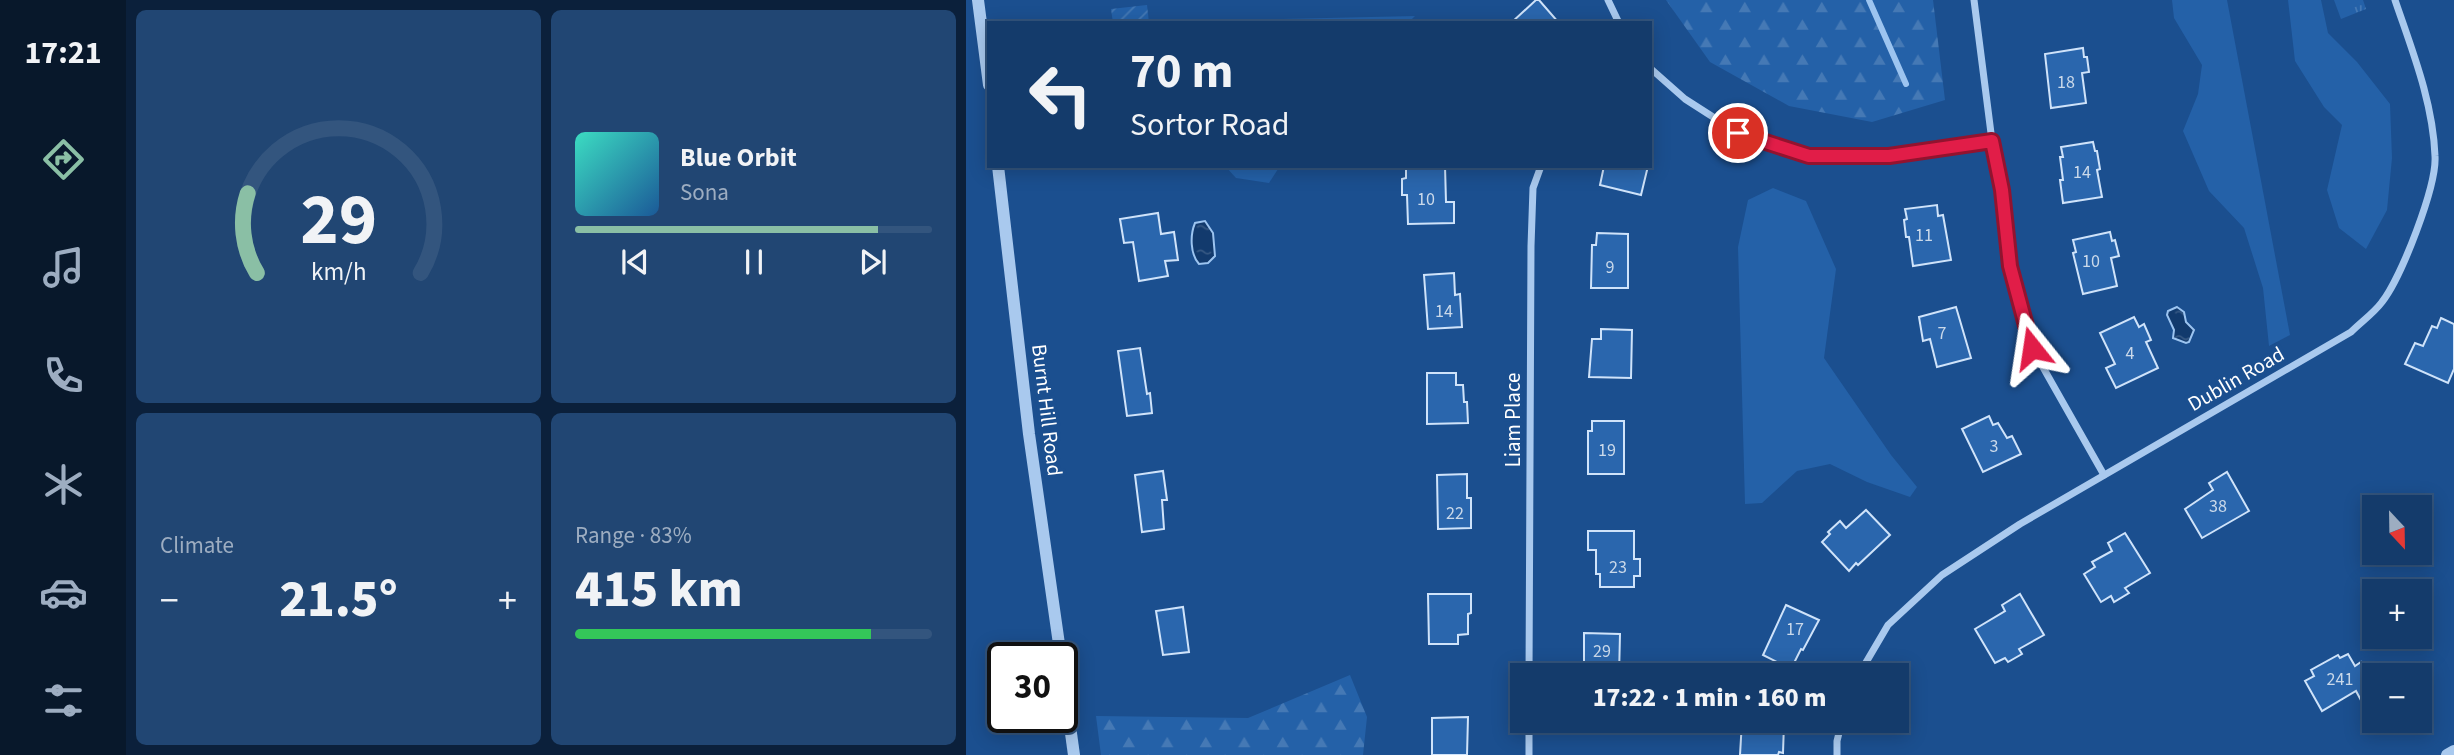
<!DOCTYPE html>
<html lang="en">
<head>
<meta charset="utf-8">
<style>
	:root { --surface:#143b6b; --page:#214673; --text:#f1f3f6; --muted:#9dadc1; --line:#33557e; --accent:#8abfa5 }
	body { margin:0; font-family:"Source Sans 3",sans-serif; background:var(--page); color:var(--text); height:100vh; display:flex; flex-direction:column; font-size:26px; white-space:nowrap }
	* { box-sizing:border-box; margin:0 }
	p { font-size:23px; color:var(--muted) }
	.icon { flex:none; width:38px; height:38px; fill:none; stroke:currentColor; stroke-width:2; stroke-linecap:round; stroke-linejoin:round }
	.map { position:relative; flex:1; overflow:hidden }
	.side { display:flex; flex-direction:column; gap:10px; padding:10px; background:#0b203b; width:840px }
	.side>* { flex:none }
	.top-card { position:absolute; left:21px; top:21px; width:665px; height:147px; border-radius:0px; box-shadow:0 4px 18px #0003,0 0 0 2px var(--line); background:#143b6b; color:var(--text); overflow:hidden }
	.needle { width:46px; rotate:158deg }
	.fabs { position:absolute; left:1396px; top:495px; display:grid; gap:14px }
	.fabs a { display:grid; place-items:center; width:70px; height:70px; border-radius:0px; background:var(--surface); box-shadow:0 4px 18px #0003,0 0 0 2px var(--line); font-size:35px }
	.speed { position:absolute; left:21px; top:642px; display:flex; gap:14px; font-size:35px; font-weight:700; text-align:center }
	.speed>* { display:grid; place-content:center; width:91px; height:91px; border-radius:50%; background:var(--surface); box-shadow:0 4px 18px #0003,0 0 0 2px var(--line); line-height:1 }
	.speed .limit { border:4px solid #111; border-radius:10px; background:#fff; color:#111 }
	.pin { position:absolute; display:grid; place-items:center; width:60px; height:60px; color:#fff; margin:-30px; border:4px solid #fff; border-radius:50%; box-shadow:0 2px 7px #0007 }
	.me { position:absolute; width:77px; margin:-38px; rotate:345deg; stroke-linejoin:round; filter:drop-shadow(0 0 5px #0008) }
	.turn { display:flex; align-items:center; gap:24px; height:147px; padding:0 28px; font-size:32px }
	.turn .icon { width:91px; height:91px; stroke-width:2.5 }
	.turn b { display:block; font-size:49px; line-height:60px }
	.big { font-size:52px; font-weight:800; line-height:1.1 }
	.side .widget { flex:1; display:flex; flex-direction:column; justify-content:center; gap:10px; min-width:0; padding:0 24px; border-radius:10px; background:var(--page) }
	.side .dial { align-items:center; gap:0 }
	.dial svg { height:182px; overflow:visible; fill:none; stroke:var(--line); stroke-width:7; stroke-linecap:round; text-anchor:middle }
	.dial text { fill:var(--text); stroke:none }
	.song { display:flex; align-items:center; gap:21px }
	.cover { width:84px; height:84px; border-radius:10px; background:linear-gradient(135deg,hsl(170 70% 55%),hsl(210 70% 35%)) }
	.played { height:7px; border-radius:4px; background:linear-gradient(90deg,var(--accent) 85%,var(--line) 85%) }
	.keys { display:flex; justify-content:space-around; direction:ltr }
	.heat { display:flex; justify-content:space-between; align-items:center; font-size:38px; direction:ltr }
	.charge { height:10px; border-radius:5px; background:linear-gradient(90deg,#34c759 83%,var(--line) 0) }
	.side .tiles { flex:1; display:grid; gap:10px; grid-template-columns:repeat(2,1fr) }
	.trip { position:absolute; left:544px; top:663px; width:399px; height:70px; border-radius:0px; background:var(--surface); box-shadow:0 4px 18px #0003,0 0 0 2px var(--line); font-weight:800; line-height:70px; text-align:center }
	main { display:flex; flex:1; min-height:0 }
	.tab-bar { display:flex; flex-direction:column; width:126px; justify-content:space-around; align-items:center; background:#08182b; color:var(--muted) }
	.tab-bar .icon { width:49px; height:49px }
	.tab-bar .current { color:var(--accent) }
	.tab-bar b { font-size:32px; color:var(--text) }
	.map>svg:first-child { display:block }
	.grass { fill:#2461a8 }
	.forest { fill:url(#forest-firs) }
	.park { fill:url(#park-tufts) }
	.garden { fill:url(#garden-furrows) }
	.water { fill:url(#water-ripples); stroke:#9cc4f0; stroke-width:2 }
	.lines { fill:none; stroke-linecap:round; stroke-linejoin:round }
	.stream { stroke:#9cc4f0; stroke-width:6 }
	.building { fill:#2a66ad; stroke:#cfe3fa; stroke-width:2 }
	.minor { stroke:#a9c9ee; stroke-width:7 }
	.tertiary { stroke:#a9c9ee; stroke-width:12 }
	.route-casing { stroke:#92132f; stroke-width:18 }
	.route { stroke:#e11d48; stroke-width:12 }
	.labels { text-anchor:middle; stroke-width:7; stroke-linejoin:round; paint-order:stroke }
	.number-label { font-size:18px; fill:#cad9ea }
	.street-label { font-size:21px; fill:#fff; stroke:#1b4f8f }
</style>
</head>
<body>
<main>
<nav class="tab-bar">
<b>17:21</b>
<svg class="icon current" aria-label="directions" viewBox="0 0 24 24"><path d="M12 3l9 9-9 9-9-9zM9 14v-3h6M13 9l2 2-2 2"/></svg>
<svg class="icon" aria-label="music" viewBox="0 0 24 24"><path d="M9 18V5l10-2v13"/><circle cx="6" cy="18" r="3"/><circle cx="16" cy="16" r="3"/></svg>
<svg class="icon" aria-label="phone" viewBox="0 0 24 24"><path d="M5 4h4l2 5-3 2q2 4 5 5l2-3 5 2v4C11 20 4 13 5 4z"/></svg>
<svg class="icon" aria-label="climate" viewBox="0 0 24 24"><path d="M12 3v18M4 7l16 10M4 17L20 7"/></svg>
<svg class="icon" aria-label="car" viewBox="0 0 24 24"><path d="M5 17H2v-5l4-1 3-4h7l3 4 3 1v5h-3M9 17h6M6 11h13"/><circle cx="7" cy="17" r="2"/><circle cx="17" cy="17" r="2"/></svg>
<svg class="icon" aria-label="filters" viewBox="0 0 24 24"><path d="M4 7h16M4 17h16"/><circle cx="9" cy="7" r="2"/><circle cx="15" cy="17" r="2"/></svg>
</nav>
<section class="side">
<div class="tiles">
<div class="widget dial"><svg viewBox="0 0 100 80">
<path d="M14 69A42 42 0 1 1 86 69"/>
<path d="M14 69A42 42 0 0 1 10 34" stroke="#8abfa5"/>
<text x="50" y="56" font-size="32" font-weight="700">29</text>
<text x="50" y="72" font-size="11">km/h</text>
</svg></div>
<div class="widget">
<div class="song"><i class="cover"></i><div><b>Blue Orbit</b><p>Sona</p></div></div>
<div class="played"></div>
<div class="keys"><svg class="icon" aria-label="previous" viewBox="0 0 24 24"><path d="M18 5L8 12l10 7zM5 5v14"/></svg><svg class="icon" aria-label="pause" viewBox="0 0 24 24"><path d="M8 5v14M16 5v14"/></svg><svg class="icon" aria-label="next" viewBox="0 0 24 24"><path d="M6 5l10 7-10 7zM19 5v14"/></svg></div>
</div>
<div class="widget"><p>Climate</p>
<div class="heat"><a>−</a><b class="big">21.5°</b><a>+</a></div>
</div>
<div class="widget"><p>Range · 83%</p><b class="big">415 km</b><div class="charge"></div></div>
</div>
</section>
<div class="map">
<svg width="1488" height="755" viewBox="0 0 1488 755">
	<defs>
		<pattern id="forest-firs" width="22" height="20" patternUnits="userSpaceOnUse" patternTransform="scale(1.75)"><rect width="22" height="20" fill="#2461a8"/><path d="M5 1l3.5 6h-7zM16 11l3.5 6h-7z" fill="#4579b5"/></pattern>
		<pattern id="park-tufts" width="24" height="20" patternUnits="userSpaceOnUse" patternTransform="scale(1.75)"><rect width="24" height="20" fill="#2461a8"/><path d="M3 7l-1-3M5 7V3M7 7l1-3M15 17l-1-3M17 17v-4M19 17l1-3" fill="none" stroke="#4579b5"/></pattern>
		<pattern id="garden-furrows" width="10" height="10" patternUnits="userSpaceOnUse" patternTransform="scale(1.75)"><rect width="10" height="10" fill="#2461a8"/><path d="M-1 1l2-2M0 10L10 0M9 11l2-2" fill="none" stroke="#4579b5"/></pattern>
		<pattern id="water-ripples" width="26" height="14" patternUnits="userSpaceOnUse" patternTransform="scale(1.75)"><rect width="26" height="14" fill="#123a6d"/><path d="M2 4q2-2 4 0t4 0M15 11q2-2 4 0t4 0" fill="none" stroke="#365883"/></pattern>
	</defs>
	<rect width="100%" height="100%" fill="#1b4f8f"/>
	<g class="grass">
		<polygon points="1206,0 1261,0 1324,335 1303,346 1297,288 1278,228 1243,191 1217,131 1232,94 1236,65 1208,18"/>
		<polygon points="1322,0 1355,0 1362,33 1391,62 1424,104 1426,158 1421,210 1400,249 1373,228 1361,190 1376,125 1358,107 1329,61"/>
		<polygon points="449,16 442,23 216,23 217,21"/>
		<polygon points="259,166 314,166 303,183 270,178"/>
		<polygon points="807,188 840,201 870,269 858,358 925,455 951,487 944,497 901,482 864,464 831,471 796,503 779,504 772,247 782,200"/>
	</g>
	<g class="forest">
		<polygon points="700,0 967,0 979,100 906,122 823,106 744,62"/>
		<polygon points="384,675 401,717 397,755 135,755 130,716 282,718"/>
	</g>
	<polygon class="park" points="1368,0 1397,0 1400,9 1375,19"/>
	<polygon class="garden" points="181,5 183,23 147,23 145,9"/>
	<g class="water">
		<path d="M239,221l8,12 2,23 -7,7 -9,1c-9,-10 -9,-29 -4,-41z"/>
		<polygon points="1211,307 1218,312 1220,322 1228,330 1223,342 1220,343 1207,338 1208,330 1201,315 1202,311"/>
	</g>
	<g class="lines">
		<polyline class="stream" points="903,0 940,84"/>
	</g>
	<g class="building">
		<polygon points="570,0 573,0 593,23 545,23"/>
		<polygon points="1117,48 1118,57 1121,57 1123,72 1116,73 1120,103 1085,108 1079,54"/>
		<polygon points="1127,142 1129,151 1131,151 1134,169 1131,170 1136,197 1097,203 1094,180 1097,180 1094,157 1097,157 1095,147"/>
		<polygon points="479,166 480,202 488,202 488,223 442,224 441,195 436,195 436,179 440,178 440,167"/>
		<polygon points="638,166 682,166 675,195 634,185"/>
		<polygon points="971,205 972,216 977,215 985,260 947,266 943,237 940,237 938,220 941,219 939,209"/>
		<polygon points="192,213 195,234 208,232 212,260 199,261 202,276 173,281 167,242 158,243 154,219"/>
		<polygon points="1144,232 1146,241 1149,240 1153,256 1145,258 1151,286 1117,294 1107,253 1110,252 1107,240"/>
		<polygon points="631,233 662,234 662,288 625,288 626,245 630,245"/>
		<polygon points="488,273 489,295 494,294 496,327 462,329 458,275"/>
		<polygon points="990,307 1005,358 971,367 964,339 957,341 953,317"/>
		<polygon points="1168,317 1173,327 1178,324 1185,340 1180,342 1192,368 1150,388 1140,368 1149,364 1134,333"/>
		<polygon points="1475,318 1488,324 1488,369 1482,383 1439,364 1449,343 1457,346 1466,326 1471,328"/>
		<polygon points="635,329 666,330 665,378 623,377 626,339 635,339"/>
		<polygon points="174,348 181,394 184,393 186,413 161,416 152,351"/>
		<polygon points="461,373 490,373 490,385 497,385 498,402 501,402 502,423 461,424"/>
		<polygon points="1023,416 1027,425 1032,423 1041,438 1046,436 1055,454 1017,472 996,429"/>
		<polygon points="626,421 658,421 658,474 622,474 622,431 626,431"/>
		<polygon points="197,471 201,500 196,500 198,529 176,532 169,475"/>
		<polygon points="1261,472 1283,511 1236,538 1219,509 1247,490 1243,483"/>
		<polygon points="501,474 501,498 505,498 505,528 472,529 471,475"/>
		<polygon points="900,510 924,535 892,565 890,563 883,571 856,542 864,534 862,532 874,521 880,528"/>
		<polygon points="622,531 668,531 668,559 674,559 674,576 668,576 668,587 634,587 634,574 630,574 630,550 622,550"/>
		<polygon points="1159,533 1184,573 1159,588 1163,593 1148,602 1145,596 1135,602 1118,574 1129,567 1126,562 1146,551 1142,543"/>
		<polygon points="462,594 505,594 505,613 502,614 502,634 492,635 492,644 463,644"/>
		<polygon points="1054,594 1078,635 1053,649 1056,654 1042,662 1039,658 1029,663 1009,629 1039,611 1036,605"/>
		<polygon points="820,605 853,620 837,650 835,649 825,669 797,655"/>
		<polygon points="217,607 223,652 197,655 190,611"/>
		<polygon points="618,633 654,634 653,676 622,676 622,667 618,667"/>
		<polygon points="1382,654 1389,666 1395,662 1409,686 1409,700 1398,706 1390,691 1356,711 1339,681 1348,676 1345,670 1372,655 1374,658"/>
		<polygon points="502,717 501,755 466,755 466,718"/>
		<polygon points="776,721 818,723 817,753 813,752 812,755 774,755"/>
	</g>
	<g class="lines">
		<g class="minor">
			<polyline points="642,0 653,23"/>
			<polyline points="1008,0 1026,141 1036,190 1044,266 1066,348 1138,475"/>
			<polyline points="684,68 719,99 772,133 843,156 923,156 1026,141"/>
			<polyline points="563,676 565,246 567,188 575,166"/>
			<path d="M892,676l30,-51 54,-50 78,-51 331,-192c10,-10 23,-19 31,-30 19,-24 55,-116 53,-146 -2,-54 -23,-106 -40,-156"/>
			<polyline points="563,755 563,721"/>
			<polyline points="871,755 871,741 876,721"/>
		</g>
		<g class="tertiary">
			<polyline points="12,0 23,85"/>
			<polyline points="32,166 63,434 95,658"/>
			<polyline points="96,668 108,755"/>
			<polyline points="1481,755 1488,751"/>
		</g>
	</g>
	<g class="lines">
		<defs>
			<polyline id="route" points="772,133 843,156 923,156 1026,141 1036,190 1044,266 1066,348"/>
		</defs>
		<use href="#route" class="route-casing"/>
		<use href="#route" class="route"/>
	</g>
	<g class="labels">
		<g class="number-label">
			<text x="1100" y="88">18</text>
			<text x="1116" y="178">14</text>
			<text x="460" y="205">10</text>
			<text x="958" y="241">11</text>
			<text x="1125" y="267">10</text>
			<text x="644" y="273">9</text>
			<text x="478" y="317">14</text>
			<text x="976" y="339">7</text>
			<text x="1164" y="359">4</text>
			<text x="1028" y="452">3</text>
			<text x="641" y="456">19</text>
			<text x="1252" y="512">38</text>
			<text x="489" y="519">22</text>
			<text x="652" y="573">23</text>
			<text x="829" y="635">17</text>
			<text x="636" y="657">29</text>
			<text x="1374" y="685">241</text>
		</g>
		<g class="street-label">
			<text transform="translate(1270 379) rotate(-30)" y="7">Dublin Road</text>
			<text transform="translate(81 410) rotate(83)" y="7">Burnt Hill Road</text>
			<text transform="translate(547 420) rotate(-90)" y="7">Liam Place</text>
		</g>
	</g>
</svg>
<div class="fabs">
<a><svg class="needle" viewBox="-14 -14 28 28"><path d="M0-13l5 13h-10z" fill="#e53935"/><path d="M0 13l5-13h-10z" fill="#9dadc1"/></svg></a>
<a>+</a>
<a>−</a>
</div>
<div class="speed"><div class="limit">30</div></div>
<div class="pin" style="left:772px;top:133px;background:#d93025"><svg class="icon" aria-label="arrive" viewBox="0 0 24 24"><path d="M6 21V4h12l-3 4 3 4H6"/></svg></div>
<svg class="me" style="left:1066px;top:348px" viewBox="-20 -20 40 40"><path d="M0-17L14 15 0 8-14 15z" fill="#e11d48" stroke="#fff" stroke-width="4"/></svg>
<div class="trip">17:22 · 1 min · 160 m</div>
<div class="top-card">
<div class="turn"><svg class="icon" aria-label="left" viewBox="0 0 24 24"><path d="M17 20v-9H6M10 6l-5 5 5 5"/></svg><div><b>70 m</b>Sortor Road</div></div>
</div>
</div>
</main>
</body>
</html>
